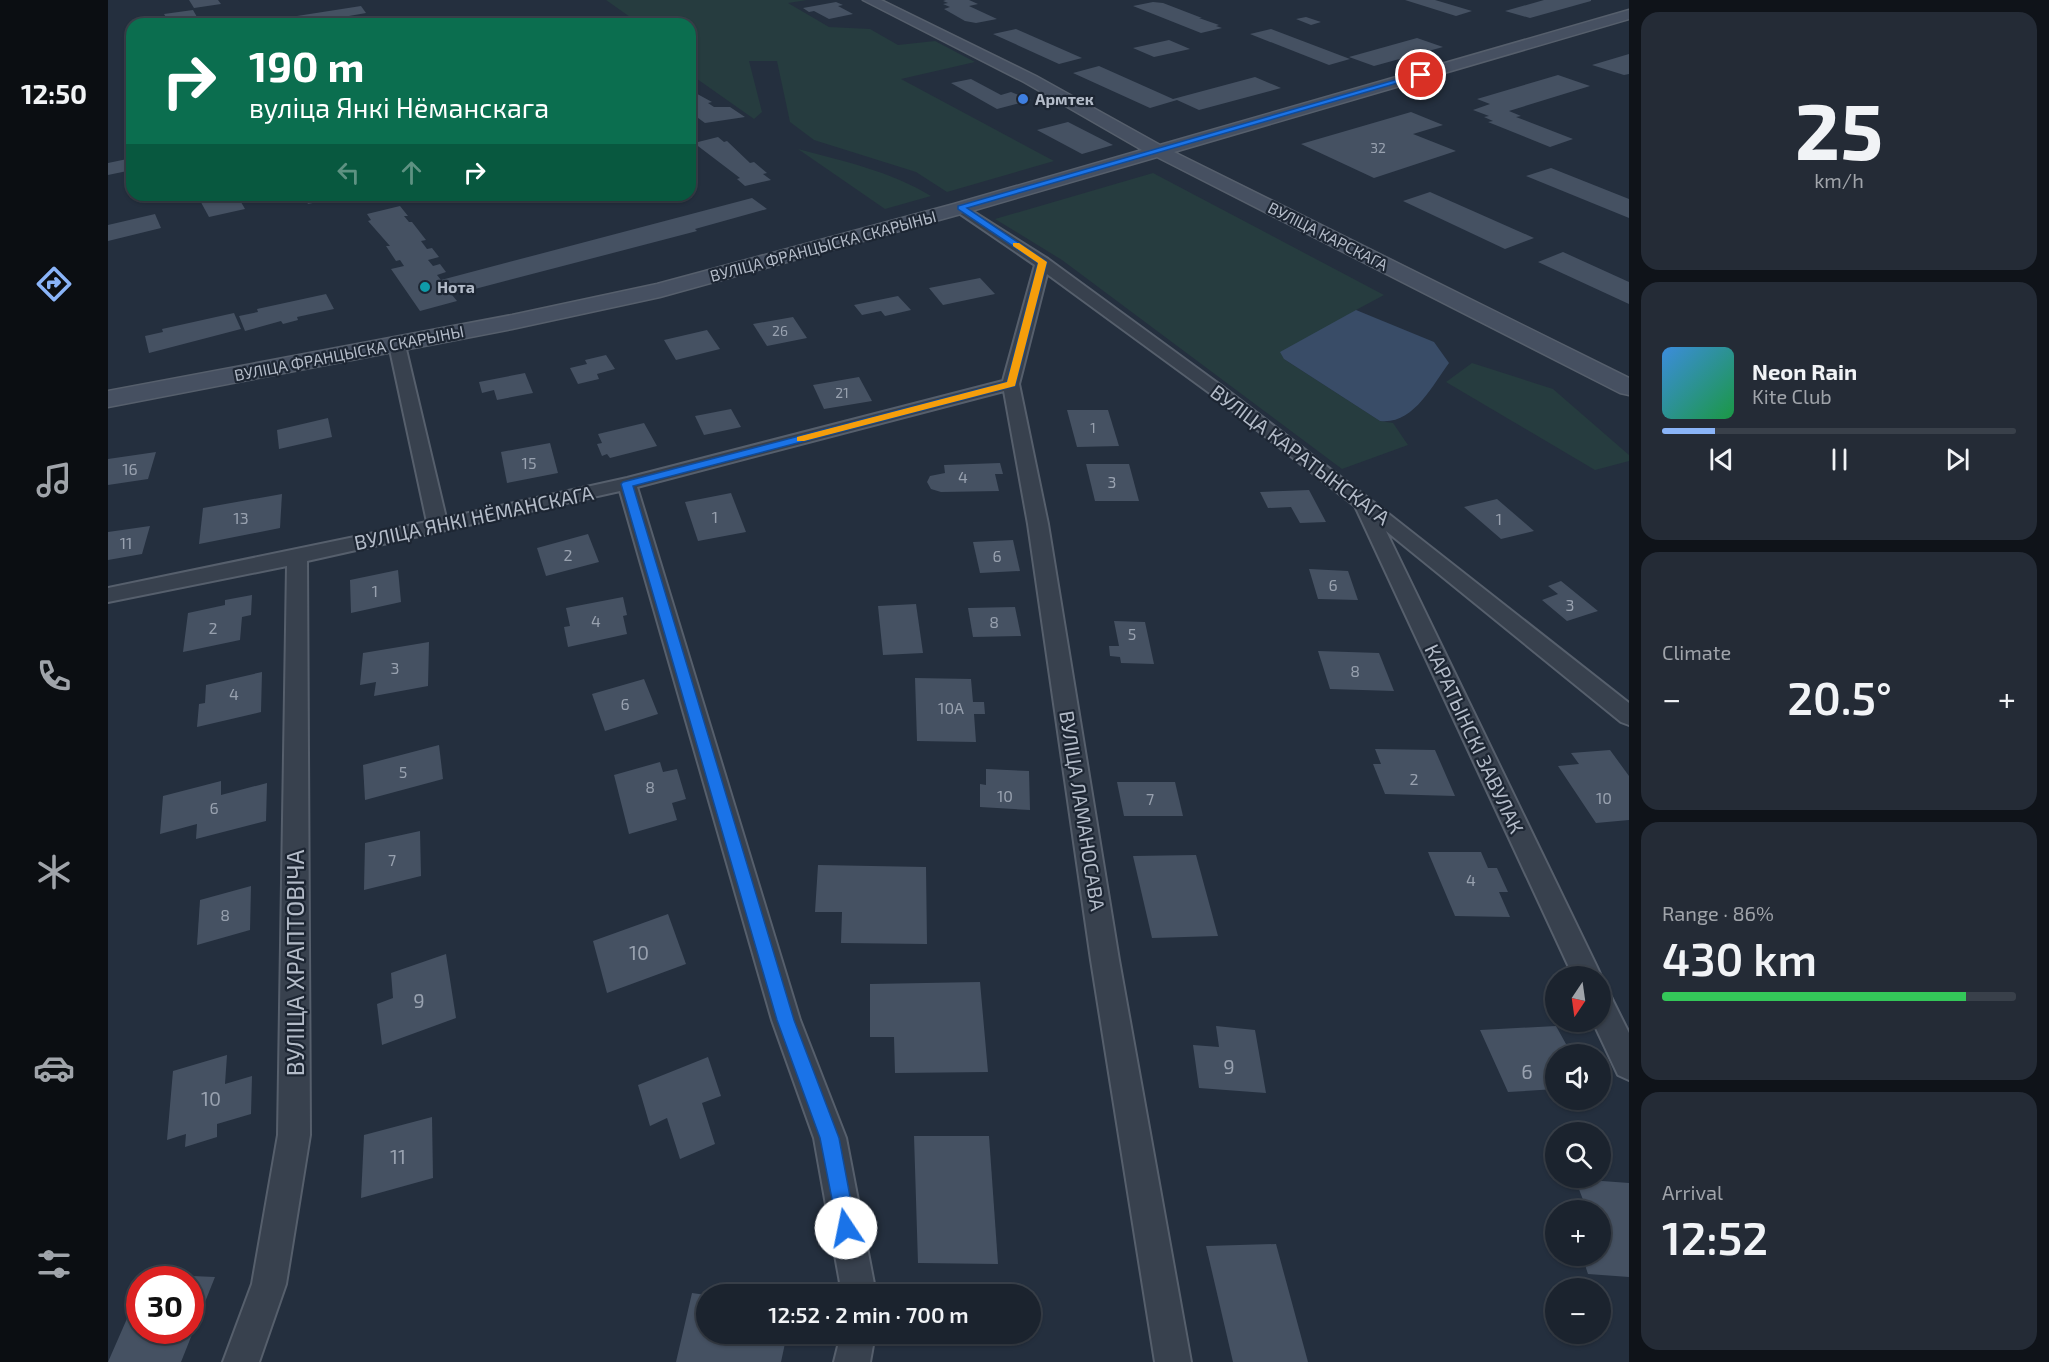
<!DOCTYPE html>
<html lang="en">
<head>
<meta charset="utf-8">
<style>
	:root { --surface:#1b232e; --page:#242b36; --text:#f1f3f6; --muted:#a0a4aa; --line:#39404a; --accent:#8ab4f8 }
	body { margin:0; font-family:"Exo 2",sans-serif; background:var(--page); color:var(--text); height:100vh; display:flex; flex-direction:column; font-size:22px; white-space:nowrap }
	* { box-sizing:border-box; margin:0 }
	p { font-size:20px; color:var(--muted) }
	.icon { flex:none; width:33px; height:33px; fill:none; stroke:currentColor; stroke-width:2; stroke-linecap:round; stroke-linejoin:round }
	.map { position:relative; flex:1; overflow:hidden }
	.panel { display:flex; flex-direction:column; gap:12px; padding:12px; background:#0f1319; width:420px }
	.panel>* { flex:none }
	.hud { position:absolute; left:18px; top:18px; width:570px; height:183px; border-radius:18px; box-shadow:0 2px 4px #0004,0 0 0 2px var(--line); background:#0b6e4f; color:#fff; overflow:hidden }
	.needle { width:39px; rotate:193deg }
	.tools { position:absolute; left:1437px; top:966px; display:grid; gap:12px }
	.tools a { display:grid; place-items:center; width:66px; height:66px; border-radius:50%; background:var(--surface); box-shadow:0 2px 4px #0004,0 0 0 2px var(--line); font-size:30px }
	.speed { position:absolute; left:18px; top:1266px; display:flex; gap:12px; font-size:30px; font-weight:700; text-align:center }
	.speed>* { display:grid; place-content:center; width:78px; height:78px; border-radius:50%; background:var(--surface); box-shadow:0 2px 4px #0004,0 0 0 2px var(--line); line-height:1 }
	.speed .limit { border:9px solid #d22; background:#fff; color:#111 }
	.pin { position:absolute; display:grid; place-items:center; width:51px; height:51px; color:#fff; margin:-26px; border:3px solid #fff; border-radius:50%; box-shadow:0 2px 6px #0007 }
	.me { position:absolute; width:66px; margin:-33px; rotate:349deg; stroke-linejoin:round; filter:drop-shadow(0 0 4px #0008) }
	.turn { display:flex; align-items:center; gap:21px; height:126px; padding:0 24px; font-size:27px }
	.turn .icon { width:78px; height:78px; stroke-width:2.5 }
	.turn b { display:block; font-size:42px; line-height:51px }
	.lanes { display:flex; align-items:center; height:57px; padding:0 24px; background:#0003; justify-content:center; gap:30px; direction:ltr }
	.lanes .off { opacity:.35 }
	.big { font-size:45px; font-weight:600; line-height:1.1 }
	.panel .tile { flex:1; display:flex; flex-direction:column; justify-content:center; gap:9px; min-width:0; padding:0 21px; border-radius:18px; background:var(--page) }
	.panel .dial { align-items:center; gap:0 }
	.dial b { font-size:78px; line-height:1 }
	.song { display:flex; align-items:center; gap:18px }
	.cover { width:72px; height:72px; border-radius:9px; background:linear-gradient(135deg,hsl(210 70% 55%),hsl(140 70% 35%)) }
	.played { height:6px; border-radius:3px; background:linear-gradient(90deg,var(--accent) 15%,var(--line) 15%) }
	.keys { display:flex; justify-content:space-around; direction:ltr }
	.heat { display:flex; justify-content:space-between; align-items:center; font-size:33px; direction:ltr }
	.charge { height:9px; border-radius:4px; background:linear-gradient(90deg,#34c759 86%,var(--line) 0) }
	.trip { position:absolute; left:588px; top:1284px; width:345px; height:60px; border-radius:30px; background:var(--surface); box-shadow:0 2px 4px #0004,0 0 0 2px var(--line); font-weight:600; line-height:60px; text-align:center }
	main { display:flex; flex:1; min-height:0 }
	.tabs { display:flex; flex-direction:column; width:108px; justify-content:space-around; align-items:center; background:#0b0e12; color:var(--muted) }
	.tabs .icon { width:42px; height:42px }
	.tabs .selected { color:var(--accent) }
	.tabs b { font-size:27px; color:var(--text) }
	.map>svg:first-child { display:block }
	.green { fill:#263c3f }
	.water { fill:#394c67 }
	.building { fill:#455162 }
	.lines { fill:none; stroke-linecap:round; stroke-linejoin:round }
	.street-casing { stroke:#565f6c; stroke-width:4 }
	.secondary-casing { stroke:#565f6c; stroke-width:3 }
	.street { fill:#38414e; fill-rule:evenodd }
	.secondary { fill:#465061; fill-rule:evenodd }
	.route { fill:#1a73e8; stroke:#114b97; stroke-width:1.5 }
	.slow { fill:#f59e0b }
	.shop-dot { fill:#3f7fe0; stroke:#1d2633; stroke-width:2 }
	.culture-dot { fill:#0f9aa8; stroke:#1d2633; stroke-width:2 }
	.labels { text-anchor:middle; stroke-width:4.5; stroke-linejoin:round; paint-order:stroke }
	.far-number-label { font-size:14px; fill:#98a1af }
	.far-poi-label { font-size:16px; font-weight:bold; fill:#b4bcc9; stroke:#1d2633; text-anchor:start }
	.far-street-label { font-size:16px; fill:#b4bcc9; stroke:#1d2633 }
	.number-label { font-size:16px; fill:#98a1af }
	.street-label { font-size:20px; fill:#b4bcc9; stroke:#1d2633 }
	.near-number-label { font-size:20px; fill:#98a1af }
	.near-street-label { font-size:24px; fill:#b4bcc9; stroke:#1d2633 }
</style>
</head>
<body>
<main>
<nav class="tabs">
<b>12:50</b>
<svg class="icon selected" aria-label="directions" viewBox="0 0 24 24"><path d="M12 3l9 9-9 9-9-9zM9 14v-3h6M13 9l2 2-2 2"/></svg>
<svg class="icon" aria-label="music" viewBox="0 0 24 24"><path d="M9 18V5l10-2v13"/><circle cx="6" cy="18" r="3"/><circle cx="16" cy="16" r="3"/></svg>
<svg class="icon" aria-label="phone" viewBox="0 0 24 24"><path d="M5 4h4l2 5-3 2q2 4 5 5l2-3 5 2v4C11 20 4 13 5 4z"/></svg>
<svg class="icon" aria-label="climate" viewBox="0 0 24 24"><path d="M12 3v18M4 7l16 10M4 17L20 7"/></svg>
<svg class="icon" aria-label="car" viewBox="0 0 24 24"><path d="M5 17H2v-5l4-1 3-4h7l3 4 3 1v5h-3M9 17h6M6 11h13"/><circle cx="7" cy="17" r="2"/><circle cx="17" cy="17" r="2"/></svg>
<svg class="icon" aria-label="filters" viewBox="0 0 24 24"><path d="M4 7h16M4 17h16"/><circle cx="9" cy="7" r="2"/><circle cx="15" cy="17" r="2"/></svg>
</nav>
<div class="map">
<svg width="1521" height="1362" viewBox="0 0 1521 1362">
	<rect width="100%" height="100%" fill="#242f3e"/>
	<g class="green">
		<polygon points="498,0 699,0 680,3 721,27 762,29 790,45 827,41 867,62 793,79 946,161 839,192 808,172 706,140 682,122 669,61 641,61 654,112 646,119 582,74 582,24 532,24"/>
		<path d="M690,149c45,12 92,22 133,47l-46,13z"/>
		<polygon points="1045,173 1276,295 1248,310 1176,359 1272,421 1285,423 1300,445 1234,469 954,260 887,219"/>
		<polygon points="1364,363 1445,389 1521,455 1521,461 1487,470 1338,382"/>
	</g>
	<path class="water" d="M1248,310l78,32 15,21c-17,23 -36,62 -69,58l-96,-62 -4,-7z"/>
	<g class="building">
		<polygon points="81,0 110,0 113,4 86,8"/>
		<polygon points="838,0 861,0 870,4 861,6 889,19 868,23 857,21 836,9 842,7 835,4 840,3 835,1"/>
		<polygon points="1297,0 1327,0 1364,11 1348,16"/>
		<polygon points="1436,0 1483,0 1483,1 1422,18 1397,11"/>
		<polygon points="728,2 735,5 730,6 745,14 721,19 706,11 701,12 695,8"/>
		<polygon points="1045,2 1055,3 1094,18 1091,18 1111,25 1108,26 1114,28 1093,33 1025,6"/>
		<polygon points="253,6 258,13 201,23 159,24 157,21"/>
		<polygon points="85,10 93,24 62,24 61,22 65,21 63,18 59,19 56,14"/>
		<polygon points="1198,17 1213,22 1203,25 1188,19"/>
		<polygon points="908,29 974,58 951,64 885,34"/>
		<polygon points="1163,29 1242,59 1221,65 1142,34"/>
		<polygon points="1309,38 1335,47 1266,66 1241,57"/>
		<polygon points="1061,40 1082,49 1046,57 1025,48"/>
		<polygon points="1521,54 1521,74 1516,75 1484,65"/>
		<polygon points="991,66 1065,99 1147,77 1173,88 1091,110 1069,100 1042,108 965,73"/>
		<polygon points="1450,75 1482,86 1401,111 1413,116 1408,117 1465,139 1442,147 1380,122 1385,121 1376,117 1381,116 1365,110 1382,104 1369,99"/>
		<polygon points="863,79 893,95 903,92 923,100 889,109 843,83"/>
		<polygon points="582,90 604,102 600,103 606,107 622,107 637,117 597,123 582,112"/>
		<polygon points="1303,112 1335,125 1305,134 1348,151 1266,178 1193,144"/>
		<polygon points="960,122 1005,145 974,154 929,130"/>
		<polygon points="610,137 616,142 619,141 642,163 646,162 659,173 655,174 663,180 637,186 629,179 632,178 586,143"/>
		<polygon points="24,158 24,170 0,175 0,163"/>
		<polygon points="1443,168 1521,199 1521,218 1418,176"/>
		<polygon points="1322,192 1426,238 1397,249 1295,201"/>
		<polygon points="89,195 129,195 137,209 101,217"/>
		<polygon points="195,195 216,195 219,200 200,204"/>
		<polygon points="644,198 659,209 587,229 589,231 344,295 349,301 312,311 283,269 296,266 292,260 288,261 278,246 282,246 260,221 263,220 259,214 292,206 300,216 296,216 301,222 304,222 318,240 313,241 319,249 324,248 331,257 320,260 325,266 332,264 338,272 329,275 333,280"/>
		<polygon points="47,214 53,228 0,241 0,225"/>
		<polygon points="1455,252 1521,282 1521,304 1430,262"/>
		<polygon points="872,278 887,294 835,305 821,288"/>
		<polygon points="218,294 226,309 189,317 190,320 175,324 173,321 137,331 131,316 150,312 149,309"/>
		<polygon points="790,296 803,310 777,316 773,311 754,315 746,305"/>
		<polygon points="126,313 133,329 41,353 37,336 55,332 54,329"/>
		<polygon points="685,317 699,338 659,346 645,324"/>
		<polygon points="599,330 612,349 568,360 556,340"/>
		<polygon points="498,355 507,369 489,374 491,379 470,384 462,368 479,364 477,360"/>
		<polygon points="417,373 425,393 389,400 386,390 374,393 371,382"/>
		<polygon points="751,377 764,401 716,409 705,385"/>
		<polygon points="623,409 633,427 596,435 587,416"/>
		<polygon points="959,410 1000,410 1011,446 969,447"/>
		<polygon points="220,418 224,437 171,449 169,430"/>
		<polygon points="536,423 549,446 502,458 499,454 494,456 489,444 494,443 490,434"/>
		<polygon points="442,443 450,473 399,483 393,452"/>
		<polygon points="48,452 40,479 0,485 0,459"/>
		<polygon points="892,463 895,474 887,474 891,491 833,492 823,489 819,482 822,476 837,473 836,465"/>
		<polygon points="978,464 1021,464 1031,501 987,501"/>
		<polygon points="1201,490 1218,522 1192,523 1183,507 1160,508 1152,492"/>
		<polygon points="623,493 638,532 590,541 577,502"/>
		<polygon points="174,494 172,528 91,544 95,508"/>
		<polygon points="1389,499 1426,531 1393,539 1356,507"/>
		<polygon points="42,526 34,554 0,560 0,532"/>
		<polygon points="480,534 491,562 438,576 429,548"/>
		<polygon points="905,540 912,571 872,573 865,542"/>
		<polygon points="1201,569 1240,571 1250,600 1210,599"/>
		<polygon points="290,570 293,602 243,613 242,580"/>
		<polygon points="1453,581 1490,611 1459,621 1434,600 1450,594 1440,586"/>
		<polygon points="144,595 143,615 134,617 132,640 75,652 80,613 117,605 117,600"/>
		<polygon points="515,597 519,615 515,616 519,634 460,647 456,627 462,626 458,608"/>
		<polygon points="808,604 815,653 775,655 770,606"/>
		<polygon points="907,607 913,636 865,637 860,608"/>
		<polygon points="1006,621 1037,622 1046,664 1013,663 1012,657 1002,656 1001,646 1011,646"/>
		<polygon points="321,642 320,686 266,696 268,682 252,685 255,653"/>
		<polygon points="1210,651 1271,653 1286,691 1222,689"/>
		<polygon points="154,672 153,712 89,727 91,704 97,703 98,685"/>
		<polygon points="807,678 863,679 865,702 876,702 877,714 866,714 868,742 809,741"/>
		<polygon points="536,679 550,714 497,731 484,694"/>
		<polygon points="331,745 335,779 257,800 255,765"/>
		<polygon points="1267,749 1327,750 1347,796 1277,794 1265,764 1273,764"/>
		<polygon points="1502,750 1521,776 1521,820 1488,823 1450,766 1471,764 1463,753"/>
		<polygon points="552,762 555,772 569,769 578,799 564,803 569,820 521,834 506,775"/>
		<polygon points="878,769 921,771 922,810 872,807 872,784 878,785"/>
		<polygon points="113,781 113,795 159,783 158,821 88,839 89,824 52,834 55,796"/>
		<polygon points="1009,782 1067,782 1075,816 1016,816"/>
		<polygon points="312,831 313,876 256,890 257,843"/>
		<polygon points="1320,852 1373,852 1380,868 1389,868 1400,892 1391,892 1402,917 1347,916"/>
		<polygon points="1088,855 1110,936 1044,938 1025,856"/>
		<polygon points="710,865 818,867 819,944 733,943 734,912 707,912"/>
		<polygon points="143,886 142,930 89,945 92,900"/>
		<polygon points="560,914 578,964 499,993 485,941"/>
		<polygon points="338,954 348,1018 274,1045 269,1004 285,998 283,973"/>
		<polygon points="872,982 880,1072 787,1073 786,1037 762,1037 762,984"/>
		<polygon points="1108,1026 1147,1030 1158,1093 1091,1088 1085,1045 1111,1047"/>
		<polygon points="1448,1026 1458,1044 1468,1043 1473,1054 1448,1054 1448,1089 1400,1092 1372,1030"/>
		<polygon points="119,1055 117,1084 144,1076 143,1114 109,1124 109,1137 77,1147 78,1134 59,1140 65,1071"/>
		<polygon points="600,1057 613,1096 594,1103 607,1144 572,1159 559,1118 542,1126 530,1085"/>
		<polygon points="324,1117 325,1178 253,1198 256,1135"/>
		<polygon points="806,1136 881,1136 890,1264 810,1263"/>
		<polygon points="1467,1179 1521,1183 1521,1277 1480,1274 1474,1256 1492,1256 1492,1210 1479,1210"/>
		<polygon points="1168,1244 1200,1362 1125,1362 1098,1246"/>
		<polygon points="38,1274 107,1277 73,1362 0,1362 32,1289 32,1330 82,1330 82,1280 36,1280"/>
		<polygon points="584,1293 598,1295 598,1334 679,1334 673,1362 568,1362"/>
	</g>
	<g class="lines">
		<defs>
			<g id="street">
				<polygon points="853,204 940,259 1115,387 1282,515 1521,703 1521,725 1513,722 1278,531 1489,967 1493,976 1492,977 1465,976 1247,506 1103,394 939,274 911,384 940,524 1011,960 1083,1362 1047,1362 983,960 920,524 896,391 529,487 692,1020 738,1138 768,1294 734,1294 706,1138 664,1020 512,491 199,561 202,1135 178,1284 151,1362 115,1362 144,1284 170,1135 179,566 0,602 0,588 319,522 281,345 289,340 297,345 338,518 519,478 895,381 927,265 848,211 846,208"/>
				<polygon points="1492,992 1502,995 1521,1033 1521,1080 1510,1075 1485,1022 1492,1022"/>
				<polygon points="733,1334 767,1334 762,1362 726,1362"/>
			</g>
			<polygon id="secondary" points="755,0 773,0 928,76 1052,145 1521,10 1521,19 1066,152 1521,378 1521,395 1512,393 1049,157 860,212 552,297 404,329 0,407 0,391 404,315 549,284 846,204 1034,150 916,82"/>
		</defs>
		<use href="#street" class="street-casing"/>
		<use href="#secondary" class="secondary-casing"/>
		<use href="#street" class="street"/>
		<use href="#secondary" class="secondary"/>
	</g>
	<polygon class="route" points="1311,73 1317,75 859,208 939,262 907,386 525,486 686,1020 731,1138 748,1228 745,1235 738,1238 731,1235 712,1138 669,1020 513,484 515,482 899,382 930,263 850,209 850,206"/>
	<polygon class="slow" points="905,243 911,243 939,262 907,386 696,441 689,441 689,437 899,382 930,263 905,246"/>
	<circle class="shop-dot" cx="915" cy="99" r="6"/>
	<circle class="culture-dot" cx="317" cy="287" r="6"/>
	<g class="labels">
		<g class="far-number-label">
			<text x="1270" y="153">32</text>
			<text x="672" y="336">26</text>
			<text x="734" y="398">21</text>
			<text x="985" y="433">1</text>
		</g>
		<g class="far-poi-label">
			<text x="927" y="105">Армтек</text>
			<text x="329" y="293">Нота</text>
		</g>
		<g class="far-street-label">
			<text transform="translate(1220 236) rotate(27)" y="6">ВУЛІЦА КАРСКАГА</text>
			<text transform="translate(715 246) rotate(-15)" y="6">ВУЛІЦА ФРАНЦЫСКА СКАРЫНЫ</text>
			<text transform="translate(241 353) rotate(-11)" y="6">ВУЛІЦА ФРАНЦЫСКА СКАРЫНЫ</text>
		</g>
		<g class="number-label">
			<text x="421" y="469">15</text>
			<text x="22" y="475">16</text>
			<text x="855" y="483">4</text>
			<text x="1004" y="488">3</text>
			<text x="607" y="523">1</text>
			<text x="133" y="524">13</text>
			<text x="1391" y="525">1</text>
			<text x="18" y="549">11</text>
			<text x="460" y="561">2</text>
			<text x="889" y="562">6</text>
			<text x="1225" y="591">6</text>
			<text x="267" y="597">1</text>
			<text x="1462" y="611">3</text>
			<text x="488" y="627">4</text>
			<text x="886" y="628">8</text>
			<text x="105" y="634">2</text>
			<text x="1024" y="640">5</text>
			<text x="287" y="674">3</text>
			<text x="1247" y="677">8</text>
			<text x="126" y="700">4</text>
			<text x="517" y="710">6</text>
			<text x="843" y="714">10А</text>
			<text x="295" y="778">5</text>
			<text x="1306" y="785">2</text>
			<text x="542" y="793">8</text>
			<text x="897" y="802">10</text>
			<text x="1496" y="804">10</text>
			<text x="1042" y="805">7</text>
			<text x="106" y="814">6</text>
			<text x="284" y="866">7</text>
			<text x="1363" y="886">4</text>
			<text x="117" y="921">8</text>
		</g>
		<g class="street-label">
			<text transform="translate(1192 455) rotate(37)" y="7">ВУЛІЦА КАРАТЫНСКАГА</text>
			<text transform="translate(366 518) rotate(-12)" y="7">ВУЛІЦА ЯНКІ НЁМАНСКАГА</text>
			<text transform="translate(1366 739) rotate(65)" y="7">КАРАТЫНСКІ ЗАВУЛАК</text>
			<text transform="translate(974 811) rotate(81)" y="7">ВУЛІЦА ЛАМАНОСАВА</text>
		</g>
		<g class="near-number-label">
			<text x="531" y="960">10</text>
			<text x="311" y="1008">9</text>
			<text x="1121" y="1074">9</text>
			<text x="1419" y="1079">6</text>
			<text x="103" y="1106">10</text>
			<text x="290" y="1164">11</text>
		</g>
		<g class="near-street-label">
			<text transform="translate(188 963) rotate(-90)" y="8">ВУЛІЦА ХРАПТОВІЧА</text>
		</g>
	</g>
</svg>
<div class="tools">
<a><svg class="needle" viewBox="-14 -14 28 28"><path d="M0-13l5 13h-10z" fill="#e53935"/><path d="M0 13l5-13h-10z" fill="#a0a4aa"/></svg></a>
<a><svg class="icon" aria-label="sound" viewBox="0 0 24 24"><path d="M4 9h4l5-4v14l-5-4H4zM17 9q2 3 0 6"/></svg></a>
<a><svg class="icon" aria-label="search" viewBox="0 0 24 24"><circle cx="10" cy="10" r="6"/><path d="M15 15l6 6"/></svg></a>
<a>+</a>
<a>−</a>
</div>
<div class="speed"><div class="limit">30</div></div>
<div class="pin" style="left:1313px;top:75px;background:#d93025"><svg class="icon" aria-label="arrive" viewBox="0 0 24 24"><path d="M6 21V4h12l-3 4 3 4H6"/></svg></div>
<svg class="me" style="left:738px;top:1228px" viewBox="-20 -20 40 40"><circle r="19" fill="#fff"/><path d="M0-13L10 11 0 6-10 11z" fill="#1a73e8"/></svg>
<div class="trip">12:52 · 2 min · 700 m</div>
<div class="hud">
<div class="turn"><svg class="icon" aria-label="right" viewBox="0 0 24 24"><path d="M7 20v-9h11M14 6l5 5-5 5"/></svg><div><b>190 m</b>вуліца Янкі Нёманскага</div></div>
<div class="lanes"><svg class="icon off" aria-label="left" viewBox="0 0 24 24"><path d="M17 20v-9H6M10 6l-5 5 5 5"/></svg><svg class="icon off" aria-label="ahead" viewBox="0 0 24 24"><path d="M12 20V5M6 11l6-6 6 6"/></svg><svg class="icon" aria-label="right" viewBox="0 0 24 24"><path d="M7 20v-9h11M14 6l5 5-5 5"/></svg></div>
</div>
</div>
<section class="panel">
<div class="tile dial"><b>25</b><p>km/h</p></div>
<div class="tile">
<div class="song"><i class="cover"></i><div><b>Neon Rain</b><p>Kite Club</p></div></div>
<div class="played"></div>
<div class="keys"><svg class="icon" aria-label="previous" viewBox="0 0 24 24"><path d="M18 5L8 12l10 7zM5 5v14"/></svg><svg class="icon" aria-label="pause" viewBox="0 0 24 24"><path d="M8 5v14M16 5v14"/></svg><svg class="icon" aria-label="next" viewBox="0 0 24 24"><path d="M6 5l10 7-10 7zM19 5v14"/></svg></div>
</div>
<div class="tile"><p>Climate</p>
<div class="heat"><a>−</a><b class="big">20.5°</b><a>+</a></div>
</div>
<div class="tile"><p>Range · 86%</p><b class="big">430 km</b><div class="charge"></div></div>
<div class="tile"><p>Arrival</p><b class="big">12:52</b></div>
</section>
</main>
</body>
</html>
